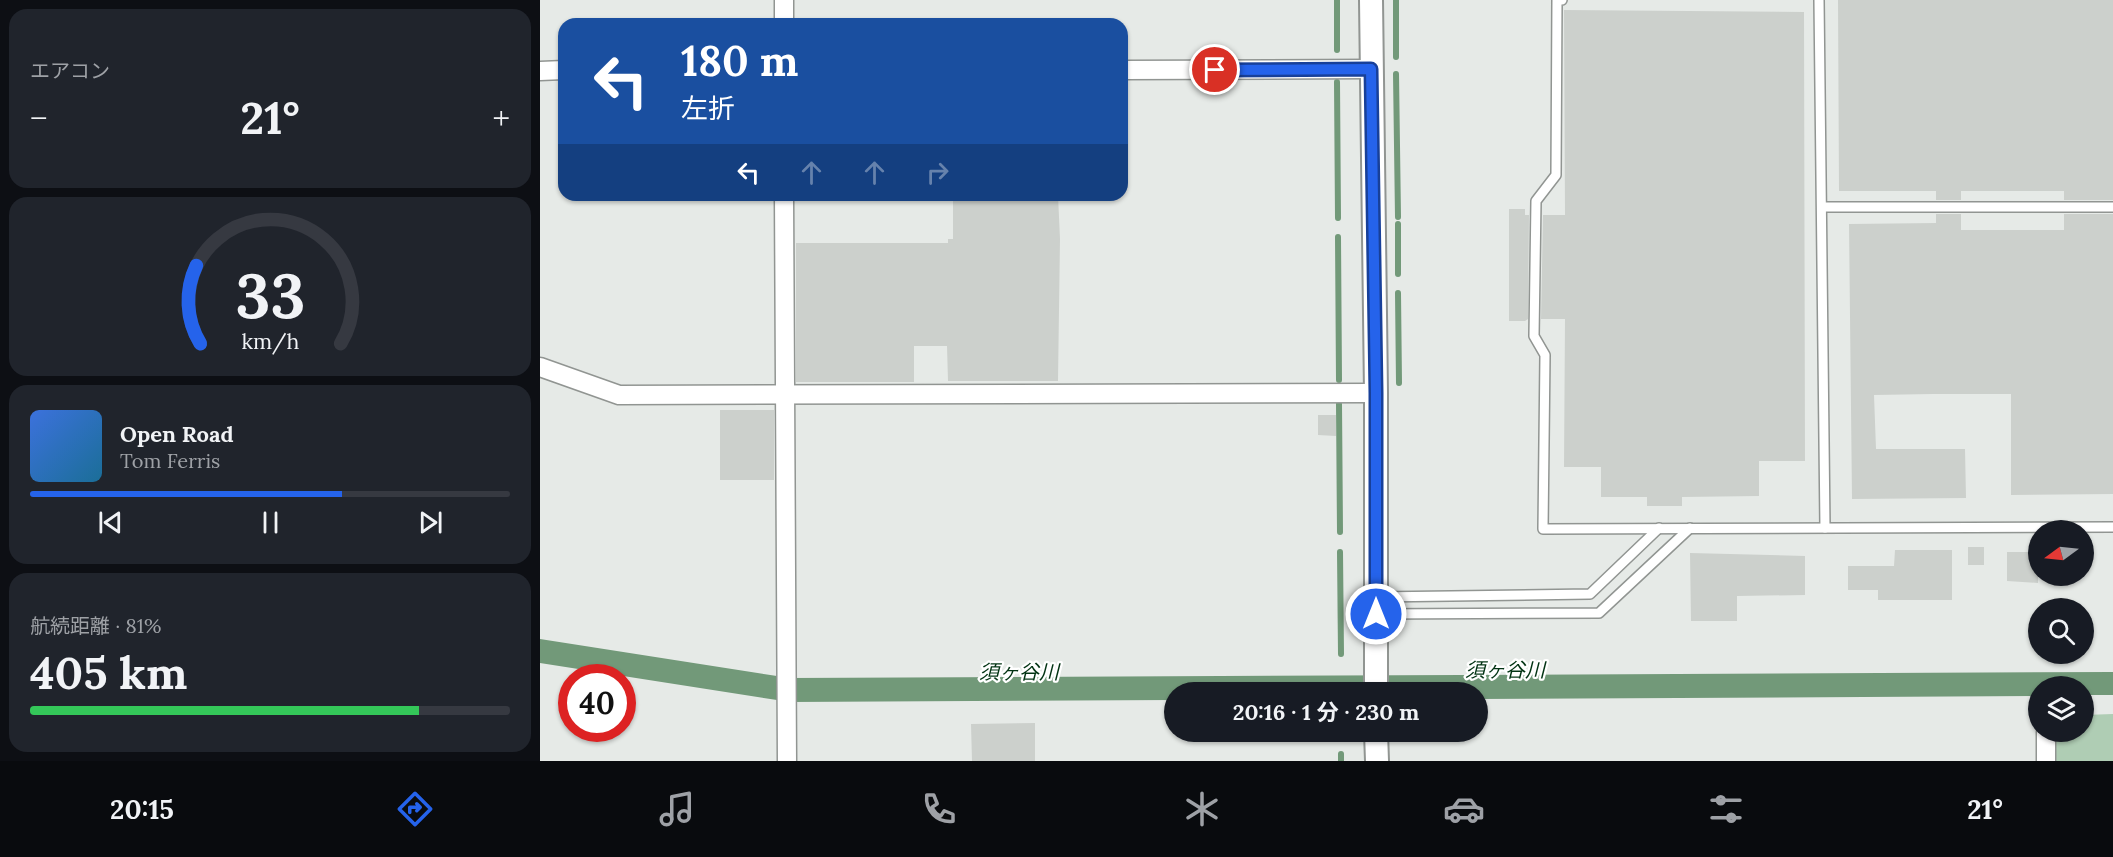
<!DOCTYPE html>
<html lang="ja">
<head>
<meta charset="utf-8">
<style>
	:root { --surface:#171b24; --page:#20242c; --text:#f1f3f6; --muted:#9ea1a6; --line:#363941; --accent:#2563eb }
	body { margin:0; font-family:Lora,"Noto Sans JP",serif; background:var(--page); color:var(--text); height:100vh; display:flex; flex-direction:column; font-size:22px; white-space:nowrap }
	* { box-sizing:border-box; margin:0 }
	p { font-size:20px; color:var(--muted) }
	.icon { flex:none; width:33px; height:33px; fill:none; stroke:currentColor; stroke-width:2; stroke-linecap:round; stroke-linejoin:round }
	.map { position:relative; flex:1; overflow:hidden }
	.sheet { display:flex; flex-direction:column; gap:9px; padding:9px; background:#0d0f14; width:540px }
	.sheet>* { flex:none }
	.guide { position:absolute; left:18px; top:18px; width:570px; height:183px; border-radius:18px; box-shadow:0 2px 4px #0004; background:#1a4fa0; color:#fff; overflow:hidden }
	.needle { width:39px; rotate:255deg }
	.controls { position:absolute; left:1488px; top:520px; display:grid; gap:12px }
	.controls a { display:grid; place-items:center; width:66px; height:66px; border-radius:50%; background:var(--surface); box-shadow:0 2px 4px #0004; font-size:30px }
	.speed { position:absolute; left:18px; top:664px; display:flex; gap:12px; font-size:30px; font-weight:700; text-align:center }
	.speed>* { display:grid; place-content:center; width:78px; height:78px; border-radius:50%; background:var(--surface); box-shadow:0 2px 4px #0004; line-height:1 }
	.speed .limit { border:9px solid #d22; background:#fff; color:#111 }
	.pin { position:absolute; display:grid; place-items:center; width:51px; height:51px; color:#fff; margin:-26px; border:3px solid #fff; border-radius:50%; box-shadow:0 2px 6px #0007 }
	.me { position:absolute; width:66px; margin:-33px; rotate:0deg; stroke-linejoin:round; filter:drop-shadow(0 0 4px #0008) }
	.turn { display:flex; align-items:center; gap:21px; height:126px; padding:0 24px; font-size:27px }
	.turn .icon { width:78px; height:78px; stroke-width:2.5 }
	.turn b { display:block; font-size:42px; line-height:51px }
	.lanes { display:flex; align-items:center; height:57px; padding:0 24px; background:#0003; justify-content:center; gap:30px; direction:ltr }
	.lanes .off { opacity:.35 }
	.big { font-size:45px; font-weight:700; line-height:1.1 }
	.sheet .tile { flex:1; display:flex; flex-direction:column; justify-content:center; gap:9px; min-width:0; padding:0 21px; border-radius:18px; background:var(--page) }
	.sheet .dial { align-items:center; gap:0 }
	.dial svg { height:156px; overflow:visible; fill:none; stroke:var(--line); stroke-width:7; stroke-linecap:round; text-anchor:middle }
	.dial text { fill:var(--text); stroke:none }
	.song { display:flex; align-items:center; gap:18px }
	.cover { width:72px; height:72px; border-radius:9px; background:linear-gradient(135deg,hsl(220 70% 55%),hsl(200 70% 35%)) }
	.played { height:6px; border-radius:3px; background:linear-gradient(90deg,var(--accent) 65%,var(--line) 65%) }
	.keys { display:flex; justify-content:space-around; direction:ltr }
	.heat { display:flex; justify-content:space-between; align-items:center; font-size:33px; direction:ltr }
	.charge { height:9px; border-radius:4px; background:linear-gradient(90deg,#34c759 81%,var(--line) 0) }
	.trip { position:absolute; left:624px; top:682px; width:324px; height:60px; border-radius:30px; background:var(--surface); box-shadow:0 2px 4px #0004; font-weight:700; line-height:60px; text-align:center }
	.dock { display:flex; height:96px; justify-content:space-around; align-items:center; background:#090b0e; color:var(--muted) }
	.dock .icon { width:42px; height:42px }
	.dock .selected { color:var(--accent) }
	.dock b { font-size:27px; color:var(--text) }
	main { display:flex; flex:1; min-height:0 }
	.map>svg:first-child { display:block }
	.green { fill:#afcdb4 }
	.water { fill:#729979 }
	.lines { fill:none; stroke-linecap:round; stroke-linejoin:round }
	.stream { stroke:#729979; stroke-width:6 }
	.building { fill:#ccd0cc }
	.service-casing { stroke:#919592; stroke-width:12 }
	.minor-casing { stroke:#919592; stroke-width:21 }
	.tertiary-casing { stroke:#919592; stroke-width:26 }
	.service { stroke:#fff; stroke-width:9 }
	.minor { stroke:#fff; stroke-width:18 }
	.tertiary { stroke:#fff; stroke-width:22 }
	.route-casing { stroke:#184099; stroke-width:15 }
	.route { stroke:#2563eb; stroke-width:10 }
	.labels { text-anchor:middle; stroke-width:4.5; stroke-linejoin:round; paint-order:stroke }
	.water-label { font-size:20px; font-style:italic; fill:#023313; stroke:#fff }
</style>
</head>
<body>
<main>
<section class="sheet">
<div class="tile"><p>エアコン</p>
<div class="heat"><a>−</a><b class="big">21°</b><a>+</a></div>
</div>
<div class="tile dial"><svg viewBox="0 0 100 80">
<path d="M14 69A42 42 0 1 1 86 69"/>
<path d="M14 69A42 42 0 0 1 12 29" stroke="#2563eb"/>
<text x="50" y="56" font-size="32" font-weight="700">33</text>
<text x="50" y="72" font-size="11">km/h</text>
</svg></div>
<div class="tile">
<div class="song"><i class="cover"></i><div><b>Open Road</b><p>Tom Ferris</p></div></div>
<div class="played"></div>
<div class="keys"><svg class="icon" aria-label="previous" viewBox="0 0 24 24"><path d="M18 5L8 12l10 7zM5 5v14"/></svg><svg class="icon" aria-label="pause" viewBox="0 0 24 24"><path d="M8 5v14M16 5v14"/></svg><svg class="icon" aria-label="next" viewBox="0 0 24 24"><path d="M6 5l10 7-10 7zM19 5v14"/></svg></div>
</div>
<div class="tile"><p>航続距離 · 81%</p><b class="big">405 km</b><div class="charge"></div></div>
</section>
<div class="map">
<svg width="1573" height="761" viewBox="0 0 1573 761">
	<rect width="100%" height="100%" fill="#e6eae7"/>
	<polygon class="green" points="1573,714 1573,761 1516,761 1516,732 1544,732 1544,715"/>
	<polygon class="water" points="0,639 250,678 1573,672 1573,695 1544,695 1544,687 1498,687 1498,696 938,699 938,693 634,693 634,700 250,702 0,663"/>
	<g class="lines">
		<g class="stream">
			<polyline points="797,0 797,50"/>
			<polyline points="856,0 856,57"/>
			<polyline points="856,74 858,217"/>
			<polyline points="797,82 798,218"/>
			<polyline points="858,224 858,274"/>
			<polyline points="798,237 799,380"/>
			<polyline points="858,293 859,383"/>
			<polyline points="799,404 800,532"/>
			<polyline points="800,552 801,654"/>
			<polyline points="801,754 801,761"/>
		</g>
	</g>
	<g class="building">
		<polygon points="1298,0 1573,0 1573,200 1524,200 1524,191 1421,191 1421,200 1396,200 1396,191 1299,191"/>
		<polygon points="1024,10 1264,12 1265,461 1219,461 1219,496 1142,497 1142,506 1107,506 1107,497 1061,497 1061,467 1024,467 1025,319 1001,319 1003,215 1025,215"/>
		<polygon points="413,195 518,195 520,239 518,381 408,381 407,346 374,346 374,382 256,382 256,243 408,243 408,239 413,239"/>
		<polygon points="969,209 985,209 985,215 989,215 988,319 985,321 969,321"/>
		<polygon points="1396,214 1421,214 1421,230 1524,230 1524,214 1573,214 1573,494 1471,495 1471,394 1393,394 1334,395 1336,449 1425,449 1426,498 1312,499 1309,224 1396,223"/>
		<rect x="180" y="410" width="54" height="70"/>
		<polygon points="778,415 796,415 796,436 778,435"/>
		<rect x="1428" y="547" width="16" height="18"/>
		<polygon points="1355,550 1412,550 1412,600 1338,600 1338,590 1308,590 1308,566 1354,566"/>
		<polygon points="1467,552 1498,552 1498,583 1467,581"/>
		<polygon points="1150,553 1265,556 1265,595 1197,596 1197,621 1151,621"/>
		<polygon points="495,723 495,761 432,761 431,724"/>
	</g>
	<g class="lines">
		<defs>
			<g id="service">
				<polyline points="1022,0 1017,0 1016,175 996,201 994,336 1005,355 1003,529 1573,527"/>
				<polyline points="1279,0 1285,528"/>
				<polyline points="1282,207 1573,207"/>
				<polyline points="836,597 1050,594 1119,528"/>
				<polyline points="836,614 1059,613 1150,528"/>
			</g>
			<g id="minor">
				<polyline points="244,0 244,24"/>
				<polyline points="582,70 831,69"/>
				<polyline points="0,71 24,70"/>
				<polyline points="244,195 247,761"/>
				<polyline points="0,367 79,395 836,393"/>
				<polyline points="1506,761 1506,732"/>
			</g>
			<g id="tertiary">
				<polyline points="831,0 836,393 836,693"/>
				<polyline points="836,732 837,761"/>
			</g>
		</defs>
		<use href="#service" class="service-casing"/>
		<use href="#minor" class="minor-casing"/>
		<use href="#tertiary" class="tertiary-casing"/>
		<use href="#service" class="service"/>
		<use href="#minor" class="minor"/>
		<use href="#tertiary" class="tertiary"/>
	</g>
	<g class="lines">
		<defs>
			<polyline id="route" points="675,70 831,69 836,393 836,614"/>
		</defs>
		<use href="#route" class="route-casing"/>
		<use href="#route" class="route"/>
	</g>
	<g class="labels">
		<g class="water-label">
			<text x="965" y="677">須ヶ谷川</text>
			<text x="479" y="679">須ヶ谷川</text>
		</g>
	</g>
</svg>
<div class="controls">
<a><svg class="needle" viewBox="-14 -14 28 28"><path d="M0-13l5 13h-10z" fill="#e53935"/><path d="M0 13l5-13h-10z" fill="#9ea1a6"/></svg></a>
<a><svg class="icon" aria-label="search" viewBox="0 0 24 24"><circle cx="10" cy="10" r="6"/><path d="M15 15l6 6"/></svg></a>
<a><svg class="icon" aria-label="layers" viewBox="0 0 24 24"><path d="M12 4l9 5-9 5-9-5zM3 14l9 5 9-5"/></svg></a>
</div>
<div class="speed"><div class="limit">40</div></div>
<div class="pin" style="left:675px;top:70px;background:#d93025"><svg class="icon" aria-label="arrive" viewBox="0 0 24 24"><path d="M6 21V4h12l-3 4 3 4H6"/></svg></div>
<svg class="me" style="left:836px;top:614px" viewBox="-20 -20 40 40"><circle r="17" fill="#2563eb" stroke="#fff" stroke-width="3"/><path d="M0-11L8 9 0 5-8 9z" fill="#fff"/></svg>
<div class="trip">20:16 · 1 分 · 230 m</div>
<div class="guide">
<div class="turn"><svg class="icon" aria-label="left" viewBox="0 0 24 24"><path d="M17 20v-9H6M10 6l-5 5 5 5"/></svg><div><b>180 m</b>左折</div></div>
<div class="lanes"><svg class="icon" aria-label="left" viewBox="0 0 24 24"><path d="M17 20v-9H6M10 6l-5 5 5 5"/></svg><svg class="icon off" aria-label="ahead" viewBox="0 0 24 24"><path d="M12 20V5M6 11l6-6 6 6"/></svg><svg class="icon off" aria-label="ahead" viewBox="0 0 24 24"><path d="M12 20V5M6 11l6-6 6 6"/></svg><svg class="icon off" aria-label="right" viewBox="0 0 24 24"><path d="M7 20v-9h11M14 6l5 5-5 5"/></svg></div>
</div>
</div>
</main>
<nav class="dock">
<b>20:15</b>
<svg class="icon selected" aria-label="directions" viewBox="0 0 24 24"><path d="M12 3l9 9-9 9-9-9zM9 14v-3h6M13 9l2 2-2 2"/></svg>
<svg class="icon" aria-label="music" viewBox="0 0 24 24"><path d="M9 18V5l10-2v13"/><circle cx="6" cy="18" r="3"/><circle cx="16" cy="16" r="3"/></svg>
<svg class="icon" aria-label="phone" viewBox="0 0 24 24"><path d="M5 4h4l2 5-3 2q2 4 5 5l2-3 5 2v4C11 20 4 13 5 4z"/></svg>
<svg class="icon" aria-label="climate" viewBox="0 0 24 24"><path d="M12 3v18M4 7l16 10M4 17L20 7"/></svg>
<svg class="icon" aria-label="car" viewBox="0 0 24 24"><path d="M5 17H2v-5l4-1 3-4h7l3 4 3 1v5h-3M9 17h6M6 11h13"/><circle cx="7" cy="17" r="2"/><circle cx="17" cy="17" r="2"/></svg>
<svg class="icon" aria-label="filters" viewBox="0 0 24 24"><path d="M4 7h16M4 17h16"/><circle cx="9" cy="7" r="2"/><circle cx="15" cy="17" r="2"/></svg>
<b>21°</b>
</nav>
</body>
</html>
